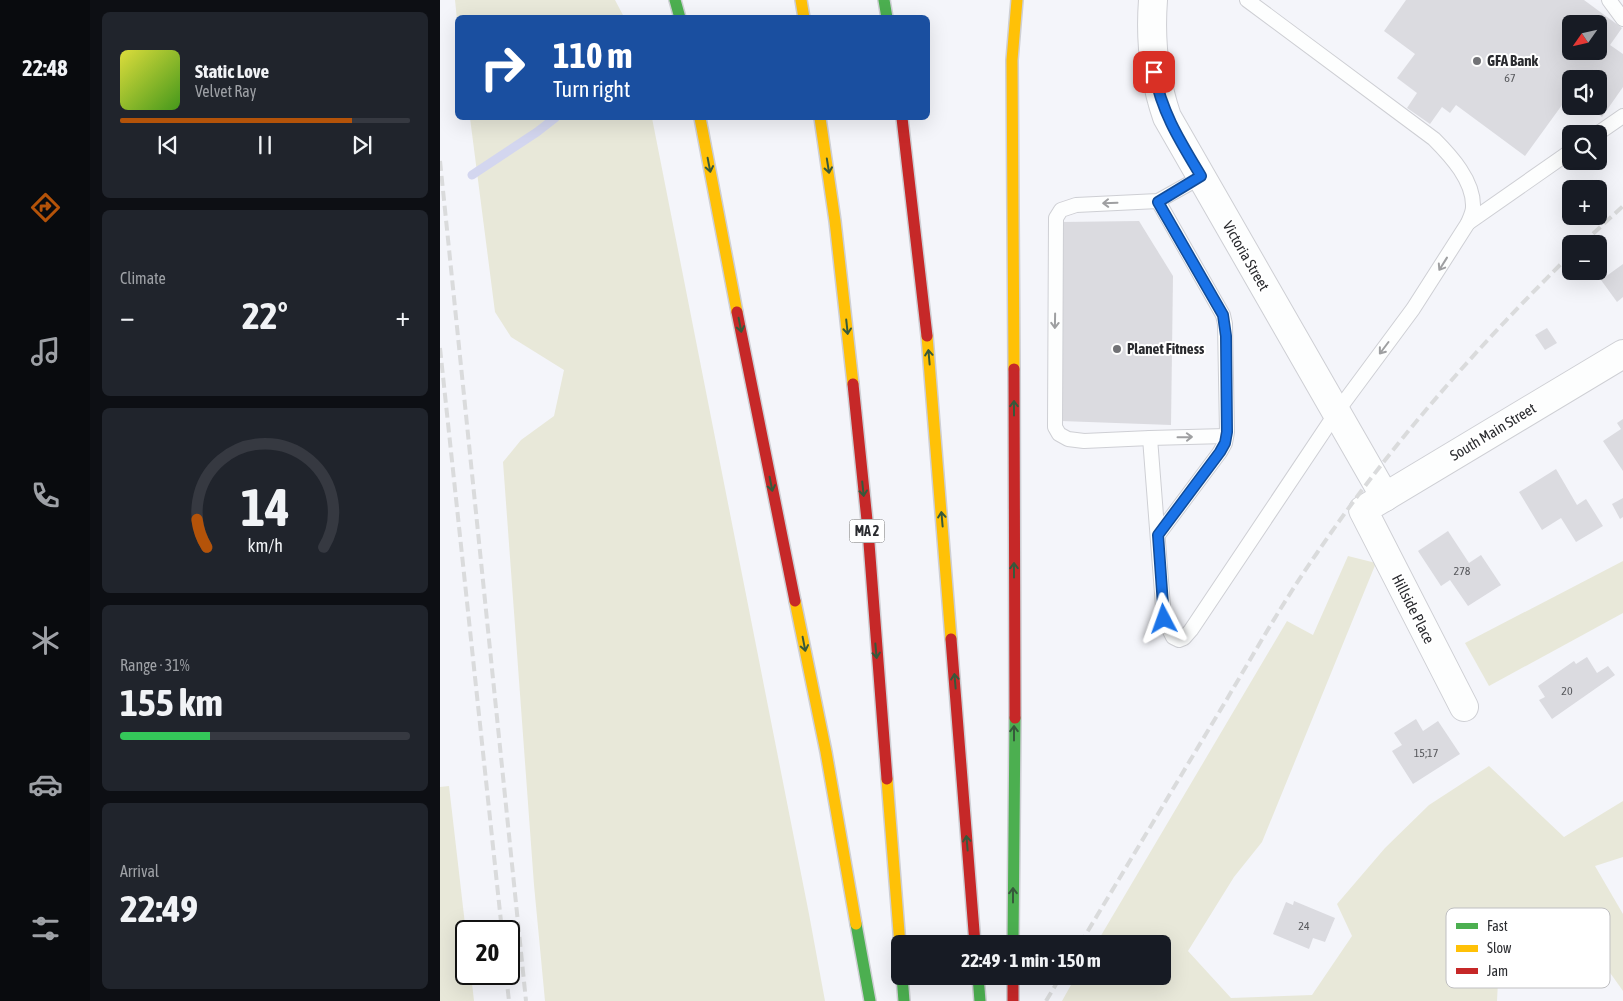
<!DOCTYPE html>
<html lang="en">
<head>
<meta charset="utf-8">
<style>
	:root { --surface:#171b24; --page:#20242c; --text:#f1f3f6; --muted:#9ea1a6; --line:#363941; --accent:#b45309 }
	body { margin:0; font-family:"Asap Condensed",sans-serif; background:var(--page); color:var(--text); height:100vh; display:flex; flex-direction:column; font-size:19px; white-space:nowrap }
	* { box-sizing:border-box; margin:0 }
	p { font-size:16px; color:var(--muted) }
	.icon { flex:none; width:28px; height:28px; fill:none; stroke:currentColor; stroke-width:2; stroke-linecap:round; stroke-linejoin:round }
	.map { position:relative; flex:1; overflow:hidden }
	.details { display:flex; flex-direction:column; gap:12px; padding:12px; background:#0d0f14; width:350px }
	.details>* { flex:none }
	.banner { position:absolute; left:15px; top:15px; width:475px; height:105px; border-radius:8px; box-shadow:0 5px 20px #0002; background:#1a4fa0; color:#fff; overflow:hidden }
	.needle { width:32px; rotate:236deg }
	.controls { position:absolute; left:1122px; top:15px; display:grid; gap:10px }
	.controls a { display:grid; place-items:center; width:45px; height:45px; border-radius:8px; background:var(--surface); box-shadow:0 5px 20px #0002; font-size:25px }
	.speed { position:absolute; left:15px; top:920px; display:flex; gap:10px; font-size:25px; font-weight:700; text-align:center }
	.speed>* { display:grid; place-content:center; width:65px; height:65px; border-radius:50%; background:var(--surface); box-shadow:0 5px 20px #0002; line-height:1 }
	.speed .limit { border:2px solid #111; border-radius:8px; background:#fff; color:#111 }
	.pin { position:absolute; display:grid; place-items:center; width:42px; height:42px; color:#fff; margin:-21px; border-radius:10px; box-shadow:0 2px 8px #0006 }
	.me { position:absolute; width:55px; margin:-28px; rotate:356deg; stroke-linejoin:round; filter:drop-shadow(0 0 4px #0008) }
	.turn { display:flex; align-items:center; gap:18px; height:105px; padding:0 15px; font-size:22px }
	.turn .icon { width:65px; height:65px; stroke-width:2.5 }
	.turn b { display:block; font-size:35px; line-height:42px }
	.big { font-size:38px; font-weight:700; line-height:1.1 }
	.details .widget { flex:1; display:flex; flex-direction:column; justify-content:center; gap:8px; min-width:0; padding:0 18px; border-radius:8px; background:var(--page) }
	.details .dial { align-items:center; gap:0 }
	.dial svg { height:130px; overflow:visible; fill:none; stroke:var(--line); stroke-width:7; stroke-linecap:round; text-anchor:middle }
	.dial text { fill:var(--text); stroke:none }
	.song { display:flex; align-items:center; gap:15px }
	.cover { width:60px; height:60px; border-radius:8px; background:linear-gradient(135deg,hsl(60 70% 55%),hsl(100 70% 35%)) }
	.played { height:5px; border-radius:2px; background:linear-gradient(90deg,var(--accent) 80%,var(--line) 80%) }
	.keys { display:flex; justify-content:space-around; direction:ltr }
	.heat { display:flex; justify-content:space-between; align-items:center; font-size:28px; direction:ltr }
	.charge { height:8px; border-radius:4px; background:linear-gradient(90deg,#34c759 31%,var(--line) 0) }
	.trip { position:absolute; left:451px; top:935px; width:280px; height:50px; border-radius:8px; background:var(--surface); box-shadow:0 5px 20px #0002; font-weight:700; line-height:50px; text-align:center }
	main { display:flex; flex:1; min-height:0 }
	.dock { display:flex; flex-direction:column; width:90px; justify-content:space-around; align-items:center; background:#090b0e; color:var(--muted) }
	.dock .icon { width:35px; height:35px }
	.dock .on { color:var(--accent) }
	.dock b { font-size:22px; color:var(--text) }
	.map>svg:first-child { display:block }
	.green { fill:#e8e8d9 }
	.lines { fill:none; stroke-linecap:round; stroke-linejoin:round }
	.stream { stroke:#d3d6ef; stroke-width:9 }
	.building { fill:#dbdbe0; fill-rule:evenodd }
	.lane-casing { stroke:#cecfd4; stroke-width:16 }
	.street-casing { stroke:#cecfd4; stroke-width:30 }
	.fast-casing { stroke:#cecfd4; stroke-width:14 }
	.slow-casing { stroke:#cecfd4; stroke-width:14 }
	.jam-casing { stroke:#cecfd4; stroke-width:14 }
	.lane { stroke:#fdfefe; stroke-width:14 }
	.street { stroke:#fdfefe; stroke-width:28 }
	.fast { stroke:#4caf50; stroke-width:11 }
	.slow { stroke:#ffc107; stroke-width:11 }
	.jam { stroke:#c62828; stroke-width:11 }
	.rail { stroke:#dadbdc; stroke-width:4; stroke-dasharray:10 5; stroke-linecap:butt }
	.oneway { stroke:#36593b }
	.oneway2 { stroke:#9e9fa1 }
	.route-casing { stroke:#114b97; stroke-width:12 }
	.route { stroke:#1a73e8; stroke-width:9 }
	.poi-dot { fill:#717276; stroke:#fff; stroke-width:2 }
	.labels { text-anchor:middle; stroke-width:4; stroke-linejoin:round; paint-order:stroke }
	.number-label { font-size:12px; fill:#58595d }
	.shield { fill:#fff; stroke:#6a6b6d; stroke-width:1 }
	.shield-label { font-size:14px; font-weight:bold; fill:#2a2b2f }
	.poi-label { font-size:15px; font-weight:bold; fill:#2a2b2f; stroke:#fff; text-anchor:start }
	.street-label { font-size:15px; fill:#2a2b2f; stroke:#fff }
	.key { fill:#fff; stroke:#bfbfc1; stroke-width:1 }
	.key-label { font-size:14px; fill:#2a2b2f }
</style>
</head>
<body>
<main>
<nav class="dock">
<b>22:48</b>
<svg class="icon on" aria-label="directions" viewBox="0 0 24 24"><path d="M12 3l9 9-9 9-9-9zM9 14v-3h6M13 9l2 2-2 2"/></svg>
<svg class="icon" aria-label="music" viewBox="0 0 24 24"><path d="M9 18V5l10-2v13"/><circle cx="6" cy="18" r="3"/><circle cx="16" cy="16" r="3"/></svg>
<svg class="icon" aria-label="phone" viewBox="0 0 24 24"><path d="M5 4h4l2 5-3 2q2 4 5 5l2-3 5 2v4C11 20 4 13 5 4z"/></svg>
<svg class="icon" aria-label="climate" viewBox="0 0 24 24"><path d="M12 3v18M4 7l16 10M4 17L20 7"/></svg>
<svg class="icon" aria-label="car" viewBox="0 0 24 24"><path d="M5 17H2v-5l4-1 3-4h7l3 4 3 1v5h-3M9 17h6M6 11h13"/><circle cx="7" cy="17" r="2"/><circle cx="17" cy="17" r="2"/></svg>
<svg class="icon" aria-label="filters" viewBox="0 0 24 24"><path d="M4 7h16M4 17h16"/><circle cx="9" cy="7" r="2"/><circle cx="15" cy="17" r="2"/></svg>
</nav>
<section class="details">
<div class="widget">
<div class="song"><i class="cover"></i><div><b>Static Love</b><p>Velvet Ray</p></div></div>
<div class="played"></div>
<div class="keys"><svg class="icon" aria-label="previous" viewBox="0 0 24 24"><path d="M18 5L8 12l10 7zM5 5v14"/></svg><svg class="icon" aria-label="pause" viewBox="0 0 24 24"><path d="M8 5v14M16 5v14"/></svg><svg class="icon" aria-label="next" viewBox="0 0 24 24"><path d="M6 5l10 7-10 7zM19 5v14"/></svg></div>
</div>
<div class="widget"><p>Climate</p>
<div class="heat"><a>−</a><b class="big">22°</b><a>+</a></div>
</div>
<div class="widget dial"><svg viewBox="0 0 100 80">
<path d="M14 69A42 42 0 1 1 86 69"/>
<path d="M14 69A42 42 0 0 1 8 52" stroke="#b45309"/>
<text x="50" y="56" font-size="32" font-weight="700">14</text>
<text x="50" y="72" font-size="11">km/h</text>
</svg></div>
<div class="widget"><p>Range · 31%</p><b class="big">155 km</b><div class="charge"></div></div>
<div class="widget"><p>Arrival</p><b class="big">22:49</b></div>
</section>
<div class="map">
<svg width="1183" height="1001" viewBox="0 0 1183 1001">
	<rect width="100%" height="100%" fill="#f4f5fa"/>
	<g class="green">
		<polygon points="15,0 175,0 184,17 18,18 17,20"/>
		<polygon points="30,118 212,118 369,914 385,1001 105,1001 94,885 63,462 81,440 114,416 124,370 71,337 55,312"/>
		<polygon points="908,556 936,563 822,842 794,877 748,951 791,998 872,995 912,936 897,904 945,848 989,805 1049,766 1124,837 1183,801 1183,857 1155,866 1183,914 1183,991 1151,946 1058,982 1057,1001 622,1001 636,976 722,976 722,944 656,944 847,621 873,635"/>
		<polygon points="1183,561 1183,613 1049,686 1025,643"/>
		<polygon points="9,786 26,933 26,974 31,974 34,1001 0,1001 0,787"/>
	</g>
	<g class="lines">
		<polyline class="stream" points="32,175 97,132 115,118"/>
	</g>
	<g class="building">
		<path d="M966,0h178l38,28 -12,17 13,9v33l-21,30 -15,-11h12v-27h-28v16l-1,-1 -45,62 -69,-51 -6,8 -8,-6 -12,17 -23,-16 10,-15 -20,-15 18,-24 -31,-23zM1131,24h28v27h-28z"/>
		<polygon points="699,221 733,276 731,425 621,421 621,222"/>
		<polygon points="1183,264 1183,297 1177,302 1161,280"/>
		<polygon points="1107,328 1117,343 1105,350 1095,335"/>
		<polygon points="1183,419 1183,471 1163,441 1181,429 1177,423"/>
		<polygon points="1116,469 1137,505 1146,499 1163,526 1136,542 1121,518 1102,530 1079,492"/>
		<polygon points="1183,498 1183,517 1180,519 1172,504"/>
		<polygon points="1008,531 1029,563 1041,555 1061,585 1028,606 1010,580 1001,586 978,551"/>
		<polygon points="1147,657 1157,673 1168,666 1175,675 1112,719 1099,700 1105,697 1098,686 1134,661 1136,664"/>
		<polygon points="976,719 983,731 998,721 1020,754 973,784 952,751 962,745 954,733"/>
		<polygon points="854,901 895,918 885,942 873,938 869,949 833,934 846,902 853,905"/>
	</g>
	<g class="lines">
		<defs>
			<g id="lane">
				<polyline points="1169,0 1183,19"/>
				<polyline points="1157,134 1183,116"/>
				<polyline points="761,177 718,201 636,205 621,210 616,218 615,427 619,434 628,439 644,441 710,438 786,436"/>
				<polyline points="1028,223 1131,151"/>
				<path d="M710,438l14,181 9,18 6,3 5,-2 7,-8 145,-217 77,-104 55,-86c2,-5 5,-11 5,-16 1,-26 -22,-51 -39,-68l-187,-139"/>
				<polyline points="718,535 780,452 785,443 787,432 785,324 783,315 718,201"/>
			</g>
			<g id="street">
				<path d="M713,0c-3,40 1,79 14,117l218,380"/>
				<polyline points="1024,707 923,510 1183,354"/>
			</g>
			<g id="fast">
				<polyline points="235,0 240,18"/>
				<polyline points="444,0 447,18"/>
				<polyline points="416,924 430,1001"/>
				<polyline points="573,944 575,718"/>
				<polyline points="462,976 464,1001"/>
				<polyline points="538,976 540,1001"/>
			</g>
			<g id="slow">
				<polyline points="361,0 364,18"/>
				<polyline points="260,118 297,312"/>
				<polyline points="380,118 395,221 413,384"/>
				<polyline points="487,336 511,639"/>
				<polyline points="574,369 572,60 577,0"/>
				<polyline points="355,601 386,752 416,924"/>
				<polyline points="447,779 460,945"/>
			</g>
			<g id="jam">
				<polyline points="462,118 487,336"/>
				<polyline points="297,312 355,601"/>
				<polyline points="574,369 575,718"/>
				<polyline points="413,384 428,530 447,779"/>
				<polyline points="511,639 535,944"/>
				<polyline points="573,976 573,1001"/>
			</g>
		</defs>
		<use href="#lane" class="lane-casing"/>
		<use href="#street" class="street-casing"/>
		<use href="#fast" class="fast-casing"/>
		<use href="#slow" class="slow-casing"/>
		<use href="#jam" class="jam-casing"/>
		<use href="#lane" class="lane"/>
		<use href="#street" class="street"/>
		<use href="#fast" class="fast"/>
		<use href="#slow" class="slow"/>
		<use href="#jam" class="jam"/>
		<g class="rail">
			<polyline points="0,161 86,1001"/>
			<polyline points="1142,244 1183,206"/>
			<polyline points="0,348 62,931"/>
			<path d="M640,944c47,-78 94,-157 141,-235 31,-52 61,-106 96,-156 74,-109 161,-207 254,-299"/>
			<polyline points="66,974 69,1001"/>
			<polyline points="606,1001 621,976"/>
		</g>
	</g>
	<defs><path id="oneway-shaft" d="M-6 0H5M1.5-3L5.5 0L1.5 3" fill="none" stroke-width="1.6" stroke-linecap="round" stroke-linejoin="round" transform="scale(1.25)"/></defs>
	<g class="oneway">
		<use href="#oneway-shaft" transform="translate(269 165) rotate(79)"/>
		<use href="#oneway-shaft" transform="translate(388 166) rotate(81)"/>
		<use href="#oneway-shaft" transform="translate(300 325) rotate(79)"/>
		<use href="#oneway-shaft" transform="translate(407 327) rotate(84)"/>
		<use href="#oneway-shaft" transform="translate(489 357) rotate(-95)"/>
		<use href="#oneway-shaft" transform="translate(574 408) rotate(-90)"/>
		<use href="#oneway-shaft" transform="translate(331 484) rotate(79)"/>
		<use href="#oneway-shaft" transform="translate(423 489) rotate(84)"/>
		<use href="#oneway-shaft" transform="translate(502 519) rotate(-95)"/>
		<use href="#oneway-shaft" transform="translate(574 570) rotate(-90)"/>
		<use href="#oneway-shaft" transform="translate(364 644) rotate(79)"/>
		<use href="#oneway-shaft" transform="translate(436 651) rotate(85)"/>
		<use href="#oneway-shaft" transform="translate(515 681) rotate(-95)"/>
		<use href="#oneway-shaft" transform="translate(574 733) rotate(-90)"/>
		<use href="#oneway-shaft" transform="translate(527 843) rotate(-95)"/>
		<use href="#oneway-shaft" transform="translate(573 895) rotate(-90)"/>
	</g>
	<g class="oneway2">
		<use href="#oneway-shaft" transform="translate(670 203) rotate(178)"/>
		<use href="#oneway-shaft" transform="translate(1003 264) rotate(122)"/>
		<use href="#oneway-shaft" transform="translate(615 321) rotate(91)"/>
		<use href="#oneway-shaft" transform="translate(944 348) rotate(127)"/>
		<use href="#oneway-shaft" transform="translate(745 437) rotate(-1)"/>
	</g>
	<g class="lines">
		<defs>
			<path id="route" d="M714,72c8,41 26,69 47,104l-43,26 65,113 3,21 1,96 -2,11 -5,9 -62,83 6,84"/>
		</defs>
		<use href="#route" class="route-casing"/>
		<use href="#route" class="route"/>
	</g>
	<g class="poi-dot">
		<circle cx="1037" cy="61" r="5"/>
		<circle cx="677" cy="349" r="5"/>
	</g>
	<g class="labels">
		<g class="number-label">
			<text x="1070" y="82">67</text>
			<text x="1022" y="575">278</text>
			<text x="1127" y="695">20</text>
			<text x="986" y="757">15;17</text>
			<text x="864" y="930">24</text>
		</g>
		<rect class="shield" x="409.5" y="519.5" width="35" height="23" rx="4"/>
		<g class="shield-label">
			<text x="427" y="536">MA 2</text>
		</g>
		<g class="poi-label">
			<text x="1047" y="66">GFA Bank</text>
			<text x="687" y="354">Planet Fitness</text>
		</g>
		<g class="street-label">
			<text transform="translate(806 256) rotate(60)" y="5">Victoria Street</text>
			<text transform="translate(1053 432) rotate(-31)" y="5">South Main Street</text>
			<text transform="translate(973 609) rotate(63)" y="5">Hillside Place</text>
		</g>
	</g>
	<rect x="1006" y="908" width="164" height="80" rx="8" class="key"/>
	<rect x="1016" y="923" width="22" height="6" fill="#4caf50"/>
	<rect x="1016" y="945" width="22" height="7" fill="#ffc107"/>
	<rect x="1016" y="968" width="22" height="6" fill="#c62828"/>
	<g class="key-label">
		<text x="1047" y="931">Fast</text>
		<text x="1047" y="953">Slow</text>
		<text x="1047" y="976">Jam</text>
	</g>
</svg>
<div class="controls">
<a><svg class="needle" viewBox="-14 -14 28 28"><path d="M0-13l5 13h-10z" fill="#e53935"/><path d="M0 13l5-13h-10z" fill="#9ea1a6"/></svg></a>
<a><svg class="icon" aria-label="sound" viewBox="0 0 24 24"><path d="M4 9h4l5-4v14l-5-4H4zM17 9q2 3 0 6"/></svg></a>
<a><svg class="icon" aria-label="search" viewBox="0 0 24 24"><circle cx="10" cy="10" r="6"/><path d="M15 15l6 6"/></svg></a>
<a>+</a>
<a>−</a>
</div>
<div class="speed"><div class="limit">20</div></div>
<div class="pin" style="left:714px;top:72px;background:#d93025"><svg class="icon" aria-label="arrive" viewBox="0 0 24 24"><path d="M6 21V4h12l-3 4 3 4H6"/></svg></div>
<svg class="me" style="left:724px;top:619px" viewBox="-20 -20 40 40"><path d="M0-17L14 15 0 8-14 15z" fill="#1a73e8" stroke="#fff" stroke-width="4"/></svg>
<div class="trip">22:49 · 1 min · 150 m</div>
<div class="banner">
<div class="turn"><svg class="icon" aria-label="right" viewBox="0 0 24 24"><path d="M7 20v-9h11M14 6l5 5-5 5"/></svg><div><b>110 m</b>Turn right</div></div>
</div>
</div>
</main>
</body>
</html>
